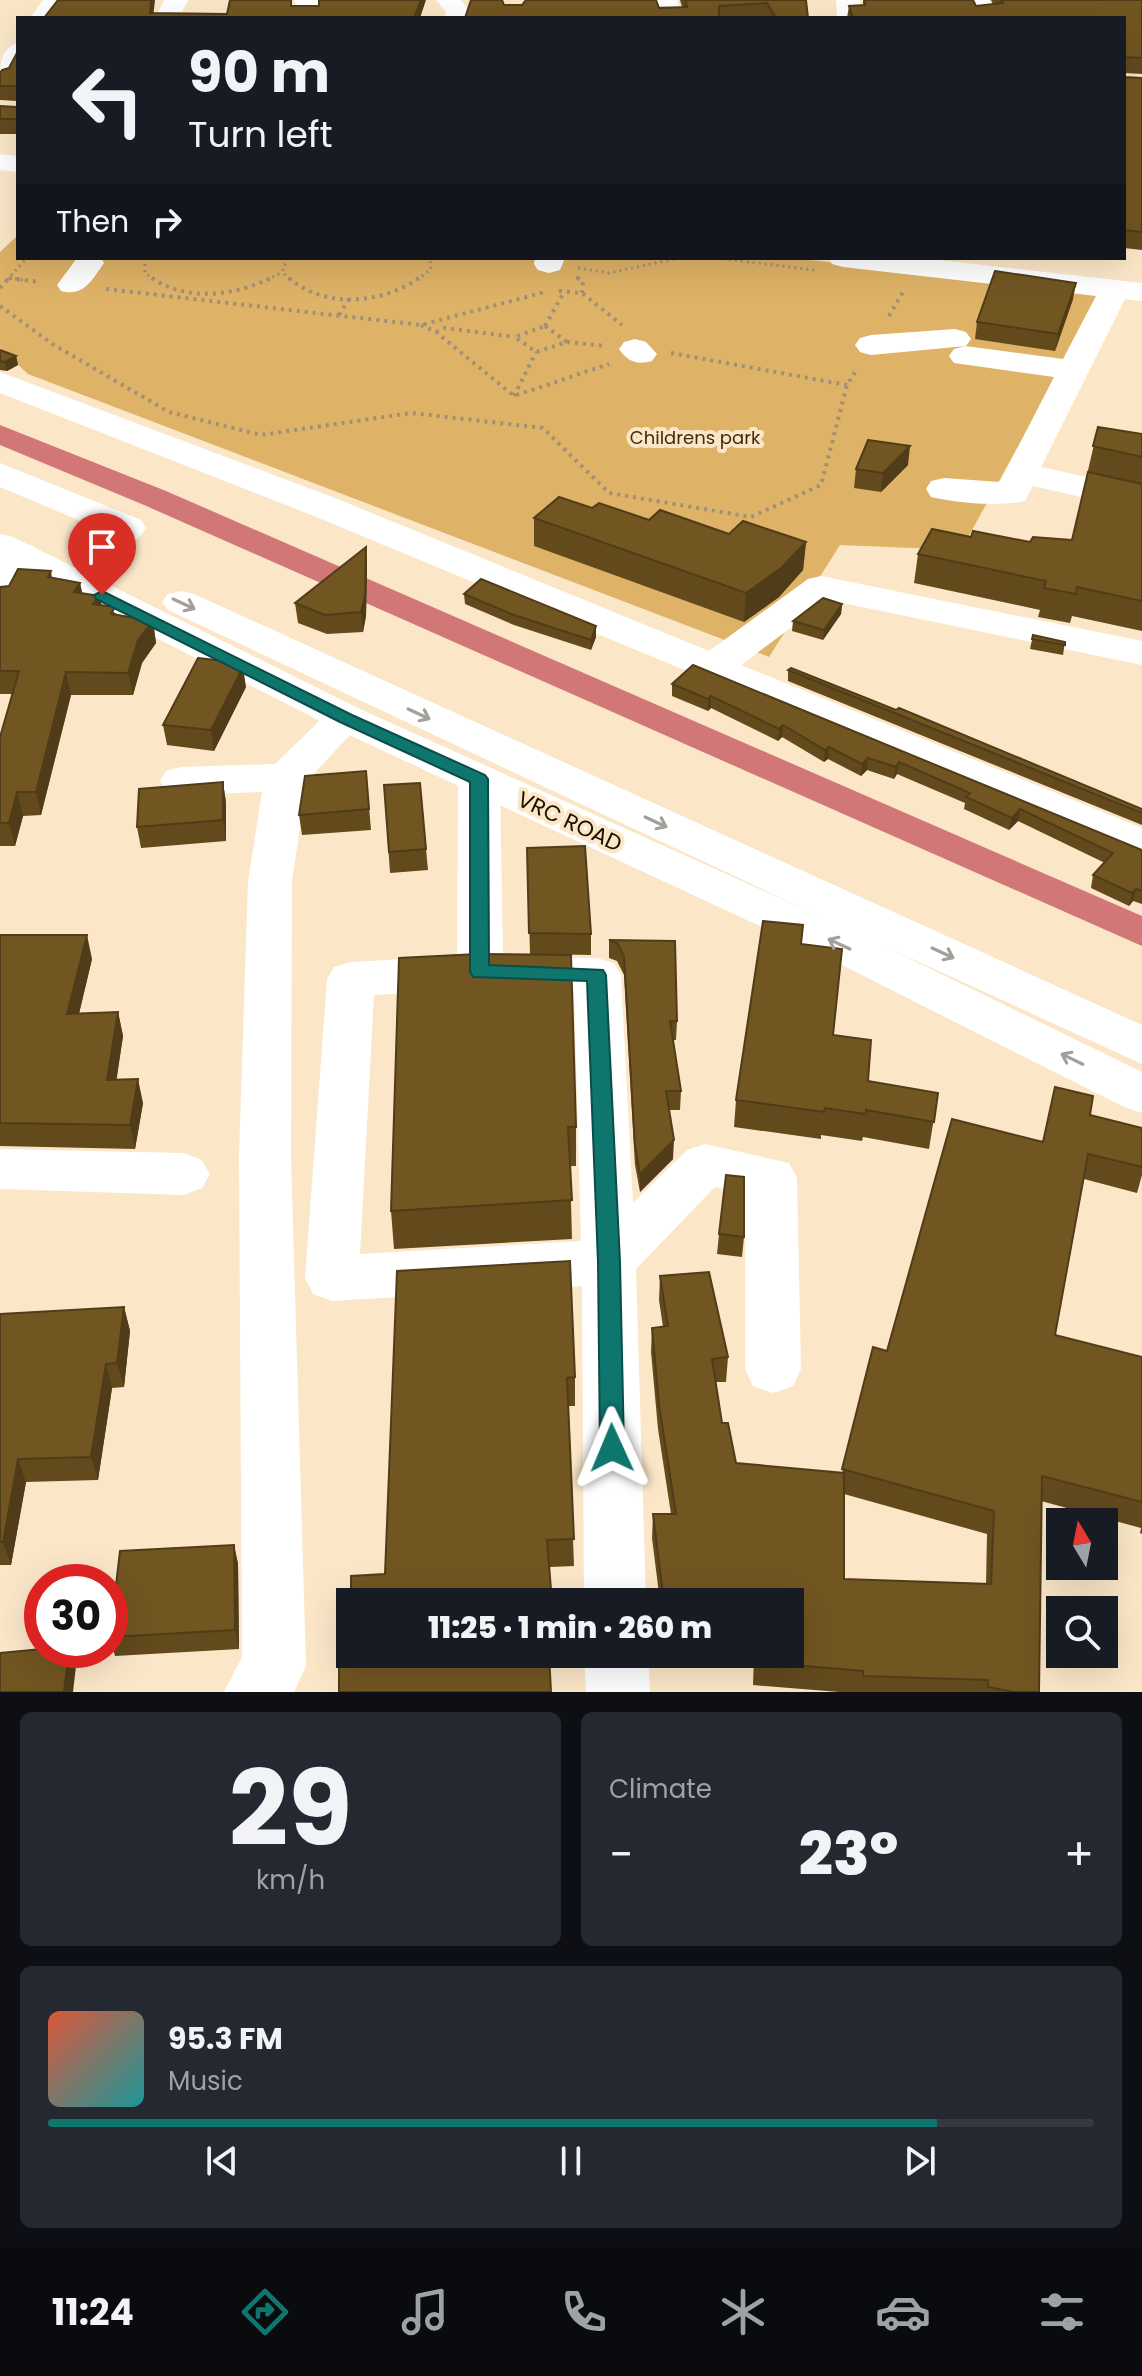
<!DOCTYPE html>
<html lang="en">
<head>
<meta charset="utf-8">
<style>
	:root { --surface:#171b24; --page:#242831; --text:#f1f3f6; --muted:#9ea1a6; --line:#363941; --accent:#0f766e }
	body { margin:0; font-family:Poppins,sans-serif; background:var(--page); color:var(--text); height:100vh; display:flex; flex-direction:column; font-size:30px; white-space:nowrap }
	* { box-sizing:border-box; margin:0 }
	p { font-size:26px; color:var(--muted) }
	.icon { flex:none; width:44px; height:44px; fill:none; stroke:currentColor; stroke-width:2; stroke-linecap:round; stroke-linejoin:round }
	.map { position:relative; height:1692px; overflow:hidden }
	.side { display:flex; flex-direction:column; gap:20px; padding:20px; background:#0d0f14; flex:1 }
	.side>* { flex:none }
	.top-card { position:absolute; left:16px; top:16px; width:1110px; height:244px; border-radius:0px; box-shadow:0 8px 32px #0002; background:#171b24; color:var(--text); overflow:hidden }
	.needle { width:52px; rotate:350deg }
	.controls { position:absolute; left:1046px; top:1508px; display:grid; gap:16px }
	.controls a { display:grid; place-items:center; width:72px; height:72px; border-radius:0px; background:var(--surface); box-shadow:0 8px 32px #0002; font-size:40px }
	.speed { position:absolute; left:24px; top:1564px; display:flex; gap:16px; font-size:40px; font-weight:700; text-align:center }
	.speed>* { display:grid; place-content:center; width:104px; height:104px; border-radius:50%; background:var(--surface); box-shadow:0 8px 32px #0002; line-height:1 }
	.speed .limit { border:12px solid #d22; background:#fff; color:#111 }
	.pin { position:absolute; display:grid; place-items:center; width:68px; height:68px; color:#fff; margin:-82px -34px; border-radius:50% 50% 50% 0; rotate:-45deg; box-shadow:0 0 8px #0007 }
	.pin .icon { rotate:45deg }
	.me { position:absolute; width:88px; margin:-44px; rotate:359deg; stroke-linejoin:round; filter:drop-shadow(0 0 6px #0008) }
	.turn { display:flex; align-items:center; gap:28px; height:168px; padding:0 40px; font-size:36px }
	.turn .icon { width:104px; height:104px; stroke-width:2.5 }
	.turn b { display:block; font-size:56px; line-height:68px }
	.then { display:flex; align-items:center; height:76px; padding:0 40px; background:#0003; gap:16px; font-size:30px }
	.big { font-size:60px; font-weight:800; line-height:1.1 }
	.side .tile { flex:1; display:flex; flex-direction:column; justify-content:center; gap:12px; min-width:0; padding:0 28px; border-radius:12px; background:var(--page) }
	.side .dial { align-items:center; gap:0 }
	.dial b { font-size:104px; line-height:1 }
	.song { display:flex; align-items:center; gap:24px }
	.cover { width:96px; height:96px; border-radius:12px; background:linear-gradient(135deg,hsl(10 70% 55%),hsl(180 70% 35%)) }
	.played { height:8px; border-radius:4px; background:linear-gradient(90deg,var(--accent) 85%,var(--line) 85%) }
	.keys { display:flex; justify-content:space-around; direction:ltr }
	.heat { display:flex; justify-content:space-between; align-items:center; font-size:44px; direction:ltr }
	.side .tiles { flex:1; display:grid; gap:20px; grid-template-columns:1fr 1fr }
	.tile:last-child { grid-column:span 2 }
	.trip { position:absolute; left:336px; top:1588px; width:468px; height:80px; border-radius:0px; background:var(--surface); box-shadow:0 8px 32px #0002; font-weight:800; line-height:80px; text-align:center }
	.menu { display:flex; height:128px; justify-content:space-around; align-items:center; background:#090b0e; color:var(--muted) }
	.menu .icon { width:56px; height:56px }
	.menu .selected { color:var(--accent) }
	.menu b { font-size:36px; color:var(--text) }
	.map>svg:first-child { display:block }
	.green { fill:#deb267 }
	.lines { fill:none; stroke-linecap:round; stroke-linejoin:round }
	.canal { fill:#d17778; fill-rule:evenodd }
	.path-far1 { stroke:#a09076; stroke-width:3; stroke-dasharray:2 4; stroke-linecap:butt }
	.path { stroke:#a09076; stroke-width:4; stroke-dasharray:3 5; stroke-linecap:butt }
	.minor { fill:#fff; fill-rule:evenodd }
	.major { fill:#fff; fill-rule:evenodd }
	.wall { fill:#624a1d; fill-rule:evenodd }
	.shaded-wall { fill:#503c18 }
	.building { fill:#725622; stroke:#503c18; stroke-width:2 }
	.oneway { stroke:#a4a099 }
	.route { fill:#0f766e; stroke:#0a4d48; stroke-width:2 }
	.labels { text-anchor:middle; stroke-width:8; stroke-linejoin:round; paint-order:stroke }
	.far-park-label { font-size:18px; fill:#3f2c08; stroke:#fbe7c8 }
	.street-label { font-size:22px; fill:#1c1100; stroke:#fbe7c8 }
</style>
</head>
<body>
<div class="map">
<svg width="1142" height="1692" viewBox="0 0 1142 1692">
	<rect width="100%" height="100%" fill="#fbe7c8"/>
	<polygon class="green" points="18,235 18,258 789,258 1104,290 961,550 840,545 769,657 28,374 0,348 0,252"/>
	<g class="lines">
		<polygon class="canal" points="0,425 166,491 1142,916 1142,946 144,505 0,445"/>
		<g class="path-far1">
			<polyline points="145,258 145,273 155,280"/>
			<polyline points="288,258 282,272 291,280"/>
			<polyline points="717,258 815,270"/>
			<polyline points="578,268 609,273 679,258"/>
			<polyline points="576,277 581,280"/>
			<polyline points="9,278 23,280"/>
			<polyline points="7,280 27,258"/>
			<polyline points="267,280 282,272"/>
			<polyline points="417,280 431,269 430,258"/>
		</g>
		<g class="path">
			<polyline points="9,278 40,282"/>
			<path d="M152,278c35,24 82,18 119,0"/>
			<path d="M289,278c35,31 93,26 130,0"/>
			<polyline points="577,278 583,281 582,293"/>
			<polyline points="0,288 9,278"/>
			<polyline points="106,289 421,325 545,292"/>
			<polyline points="559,291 582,293 622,325"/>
			<polyline points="0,306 54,345 169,412 261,435 411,413 543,428 609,493 751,517 821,485 847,385 857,369"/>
			<polyline points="339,315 349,299"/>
			<polyline points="889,316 904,290"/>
			<polyline points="421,325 436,332 514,396 609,364"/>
			<polyline points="545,326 564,292"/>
			<polygon points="545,326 567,342 536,352 515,337"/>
			<polyline points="436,332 445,328 515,337"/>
			<polyline points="567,342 605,346"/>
			<polyline points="671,353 847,385"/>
			<polyline points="514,396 536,352"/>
		</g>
		<g class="minor">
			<polygon points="43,0 67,0 54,18 30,18"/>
			<polygon points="164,0 188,0 179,18 155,18"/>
			<polygon points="295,0 319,0 318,18 294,18"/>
			<polygon points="436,0 461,0 470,11 468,18 444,18 446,12"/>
			<polygon points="653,0 677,0 684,18 660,18"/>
			<polygon points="836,0 860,0 861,18 837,18"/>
			<polygon points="965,0 989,0 998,18 974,18"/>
			<path d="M18,43v25l-9,12 -9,3c0,-18 0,-35 18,-40z"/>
			<polygon points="0,154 18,156 18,172 0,170"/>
			<path d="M77,258h24l3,5c-12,17 -20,34 -43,28l-4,-6z"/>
			<polygon points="535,258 565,258 560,270 549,273 538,270 534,264"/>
			<path d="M828,258h94l220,25v18l-17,-2 -84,168 101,22v22l-109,-25 -8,15c-28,6 -66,2 -94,-4l-5,-8 5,-8 13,-3 56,4 54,-105 -100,-14 -5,-7 5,-7 11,-3 98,13 33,-63 -253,-29 -11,-3z"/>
			<polygon points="955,329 966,332 971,339 966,346 871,355 860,352 855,345 860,338 871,335"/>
			<path d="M635,339l11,3 11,12 -5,7c-15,4 -24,1 -33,-12l5,-7z"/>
			<polygon points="0,372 335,498 709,651 808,579 821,576 1142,641 1142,665 828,600 741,665 1142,828 1142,860 309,514 0,393"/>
			<path d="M0,463l141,57 5,8c-15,22 -45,45 -71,39l-6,-8 33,-29 -102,-43z"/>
			<polygon points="20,543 33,546 38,554 13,605 0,608 0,557 7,546"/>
			<polygon points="346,705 360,709 366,718 307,781 292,881 291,1156 306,1666 294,1692 224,1692 242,1657 239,1156 248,881 262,792 181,795 166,791 160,781 166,771 181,767 275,764 332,709"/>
			<path d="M479,765l15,4 6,10 3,179h94l17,5 7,12 12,228 54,-53 18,-6 84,19 8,15 4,191 -8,17 -20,7 -20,-7 -8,-17v-176l-30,-6 -79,82 10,333h-62l-2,-316 -250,15 -19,-7 -8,-16 22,-299 7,-12 17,-5 106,-6 1,-177 6,-10zM493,985l17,5 64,1 7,250 -221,13 14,-259 106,-6z"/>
			<polygon points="0,1149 184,1153 202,1160 210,1174 202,1188 184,1195 0,1189"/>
			<polygon points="584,1654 648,1654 650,1692 586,1692"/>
		</g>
		<polygon class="major" points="0,534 13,537 360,709 824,918 168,610 162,602 168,594 181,591 194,594 1142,1025 1142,1064 886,947 1142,1072 1142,1113 1124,1107 824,956 332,727 0,559"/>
	</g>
	<g class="wall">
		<polygon points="680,0 806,0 808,18 767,18 766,16 728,18 465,18 504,5 682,7"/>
		<polygon points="863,0 973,0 976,6 993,4 991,0 1142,0 1142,74 1125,73 1125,77 1142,78 1142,250 1124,248 1124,18 847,18 849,6 863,5"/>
		<polygon points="18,51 17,107 17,101 0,100 0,73 9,68"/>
		<rect x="0" y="119" width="18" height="15"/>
		<polygon points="1073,299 1055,351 975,339 977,322"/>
		<polygon points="0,350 16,356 18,365 7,371 0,370"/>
		<polygon points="1098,427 1142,434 1142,631 1072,616 1070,623 1038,617 1040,610 914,583 918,554 971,537 1030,542 1072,540"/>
		<polygon points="908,465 881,492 854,488 856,469"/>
		<polygon points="592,508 649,520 729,534 806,542 803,570 779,597 744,622 534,546 534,518"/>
		<polygon points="366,547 367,566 366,616 363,632 327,634 298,623 295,603"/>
		<polygon points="51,571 52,578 80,583 82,593 117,614 153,621 156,643 142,663 133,695 71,695 41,815 23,816 15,846 0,846 0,737 12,694 0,694 0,587 9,586"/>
		<polygon points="464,594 596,637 591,650 514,625 465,604"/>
		<polygon points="842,604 841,614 823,640 792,631 793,621"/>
		<polygon points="1033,635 1065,642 1063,655 1030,649"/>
		<polygon points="693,665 1142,850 1142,904 1133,901 1129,906 1091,888 1093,875 1105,863 1018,821 1009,830 964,809 965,803 897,774 894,779 867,770 861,776 828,759 824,762 782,737 778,741 711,708 708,711 672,696 672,684"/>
		<polygon points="788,670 1142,809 1142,825 788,681"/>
		<polygon points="246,687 214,751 167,745 163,725"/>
		<polygon points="366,771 371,830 302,835 299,815"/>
		<polygon points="223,782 226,803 226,841 141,848 137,827"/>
		<polygon points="384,785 426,849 428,870 390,873"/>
		<polygon points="527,848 591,934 591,955 530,954"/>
		<polygon points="0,935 92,959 79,1014 118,1012 123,1036 116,1080 143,1103 135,1149 0,1146"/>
		<polygon points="609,940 675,941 677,1021 676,1040 673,1040 681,1091 680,1110 669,1110 673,1159 640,1192 635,1165 624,975 617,961 609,958"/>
		<polygon points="801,944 833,1035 868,1081 938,1093 929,1149 863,1137 862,1141 821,1135 821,1139 734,1127 736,1100"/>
		<polygon points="399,958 576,1127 576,1166 570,1166 572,1239 394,1249 391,1211"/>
		<path d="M1090,1115l52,13v47l-5,18 -53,-14 -29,156 87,22v177l-2,-1 1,-5 -100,-27 -2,191h-200l-86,-7 1,-29 -86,11 -2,-13h124v-52h-130l-8,-64 1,-24h18l-13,-85 -7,-77 1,-24 11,-1 -4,-27 1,-24 68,81 -2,25h-10l6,41 14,40 106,10 31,-126 14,4 156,-209zM844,1494l143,40 -1,50 -142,-5z"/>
		<polygon points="719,1234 744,1237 742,1257 717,1254"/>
		<polygon points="397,1271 575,1377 575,1406 568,1406 574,1566 385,1574"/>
		<polygon points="124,1307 130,1331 124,1387 112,1388 98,1480 26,1482 11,1565 0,1565 0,1314"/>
		<polygon points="234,1545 238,1564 239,1649 115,1656 110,1639 110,1631"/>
		<rect x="350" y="1654" width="205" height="5"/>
	</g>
	<g class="shaded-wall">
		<polygon points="151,0 155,0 153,18 150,13"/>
		<polygon points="421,0 426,0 420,18 414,18"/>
		<polygon points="1076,283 1073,299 1055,351 1058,334"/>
		<polygon points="16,356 18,365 7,371 5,362"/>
		<polygon points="910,446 908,465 881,492 883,473"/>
		<polygon points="806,542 803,570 779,597 744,622 746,593"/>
		<polygon points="366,547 367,566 366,616 363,632 361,612"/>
		<polygon points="80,583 85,605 74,592"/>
		<polygon points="100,596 104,619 93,604"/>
		<polygon points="842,604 841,614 823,640 824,630"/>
		<polygon points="153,621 156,643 142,663 133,695 128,673 138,640"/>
		<polygon points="596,626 596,637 591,650 591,640"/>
		<polygon points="243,667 246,687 214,751 211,730"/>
		<polygon points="66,672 71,695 41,815 36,792"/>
		<polygon points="711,696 711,708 708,711 708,699"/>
		<polygon points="783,725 782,737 778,741 779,729"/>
		<polygon points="829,747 828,759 824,762 825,750"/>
		<polygon points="868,758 867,770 861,776 862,764"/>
		<polygon points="899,762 897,774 894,779 896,767"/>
		<polygon points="223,782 226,803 226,841 223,820"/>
		<polygon points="17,792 23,816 15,846 9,823"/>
		<polygon points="1020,809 1018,821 1009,830 1012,818"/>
		<polygon points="1136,889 1133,901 1129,906 1132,893"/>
		<polygon points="87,935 92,959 73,1038 67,1014"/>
		<polygon points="118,1012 123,1036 113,1104 107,1080"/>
		<polygon points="138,1079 143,1103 135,1149 130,1125"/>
		<polygon points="674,1140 673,1159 640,1192 640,1174"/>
		<polygon points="124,1307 130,1331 124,1387 117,1363"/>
		<polygon points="106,1364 112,1388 98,1480 91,1457"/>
		<polygon points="18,1459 26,1482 11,1565 3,1542"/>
		<polygon points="234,1545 238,1564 239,1649 235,1630"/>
		<polygon points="69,1650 70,1650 76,1666 73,1692 64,1692"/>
	</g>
	<g class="building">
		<polygon points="58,0 151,0 150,13 227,14 230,0 291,0 291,6 319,6 319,0 421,0 414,18 44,18"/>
		<polygon points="471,0 502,0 504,5 522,5 526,0 656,0 659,8 687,7 685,0 806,0 808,18 776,18 767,3 719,6 719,18 465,18"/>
		<polygon points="865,0 973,0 976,6 1003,3 1001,0 1142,0 1142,58 1125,57 1125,77 1142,78 1142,232 1124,230 1124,18 853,18 849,6 865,5"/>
		<polygon points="18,51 18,119 0,119 0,106 17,107 18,86 0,86 0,73 2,70 9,68"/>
		<polygon points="995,271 1076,283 1058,334 977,322"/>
		<polygon points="0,350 16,356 5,362 0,361"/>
		<polygon points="1098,427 1142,434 1142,457 1093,446"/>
		<polygon points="868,440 910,446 883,473 856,469"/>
		<polygon points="1088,472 1142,484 1142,601 1077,587 1076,594 1044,588 1046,581 918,554 932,529 971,537 973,531 1030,542 1033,537 1072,540"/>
		<polygon points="559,497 592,508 599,503 649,520 660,510 729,534 743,521 806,542 781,568 746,593 534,518"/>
		<polygon points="366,547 365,596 361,612 325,615 295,603"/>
		<polygon points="18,569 51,571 48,577 80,583 74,592 100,596 93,604 115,607 111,614 153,621 138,640 128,673 66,672 36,792 17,792 9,823 0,823 0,737 19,671 0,671 0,587 9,586"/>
		<polygon points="481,579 596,626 591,640 514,615 464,594"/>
		<polygon points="823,598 842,604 824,630 793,621"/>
		<polygon points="1033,635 1065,642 1065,645 1032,639"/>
		<polygon points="198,658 233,662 243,667 211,730 163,725"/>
		<polygon points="693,665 1142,850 1142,891 1136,889 1132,893 1093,875 1113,853 1020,809 1012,818 966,797 970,793 899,762 896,767 868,758 862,764 829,747 825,750 783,725 779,729 711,696 708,699 672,684"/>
		<polygon points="791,668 896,710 899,708 1142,809 1142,813 788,670"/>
		<polygon points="366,771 369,809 299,815 305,776"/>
		<polygon points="223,782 223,820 137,827 139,789"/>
		<polygon points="420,783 426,849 389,852 384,785"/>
		<polygon points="585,846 591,934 529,933 527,848"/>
		<polygon points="763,921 803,925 801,944 842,949 833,1035 871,1040 868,1081 938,1093 934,1122 866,1110 866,1114 825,1108 824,1112 736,1100"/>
		<polygon points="0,935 87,935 67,1014 118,1012 107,1080 138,1079 130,1125 0,1123"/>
		<polygon points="609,940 675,941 677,1021 670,1021 681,1091 666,1091 674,1140 640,1174 635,1146 624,956 617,943"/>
		<polygon points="478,954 571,955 576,1127 568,1127 572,1200 391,1211 399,958"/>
		<polygon points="1055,1087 1093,1096 1090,1115 1142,1128 1142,1167 1088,1154 1055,1335 1142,1357 1142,1502 1042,1476 1039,1692 1014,1692 988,1687 988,1680 863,1676 863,1671 756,1662 756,1654 790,1654 790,1602 664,1602 653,1514 676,1514 659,1405 652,1328 668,1326 660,1276 709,1272 728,1357 712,1359 722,1423 728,1423 736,1463 844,1473 844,1579 991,1584 994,1511 842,1469 873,1347 887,1351 952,1119 1043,1142"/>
		<polygon points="726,1175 744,1177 744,1237 719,1234"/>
		<polygon points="570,1261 575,1377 567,1378 574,1539 547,1540 552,1602 351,1602 351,1576 385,1574 397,1271"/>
		<polygon points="124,1307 117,1363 106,1364 91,1457 18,1459 3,1542 0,1542 0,1314"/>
		<polygon points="234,1545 235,1630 110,1637 120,1551"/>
		<polygon points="42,1649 69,1650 64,1692 0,1692 0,1653"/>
		<polygon points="350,1654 549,1654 551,1692 339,1692 339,1660 350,1659"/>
	</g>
	<defs><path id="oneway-shaft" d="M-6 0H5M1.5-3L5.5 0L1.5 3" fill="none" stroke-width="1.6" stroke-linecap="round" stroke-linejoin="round" transform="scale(2)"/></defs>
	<g class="oneway">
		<use href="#oneway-shaft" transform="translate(184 604) rotate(25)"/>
		<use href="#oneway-shaft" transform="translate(419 714) rotate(25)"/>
		<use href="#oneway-shaft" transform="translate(656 822) rotate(25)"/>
		<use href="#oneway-shaft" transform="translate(839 944) rotate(-155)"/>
		<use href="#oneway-shaft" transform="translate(943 953) rotate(25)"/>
		<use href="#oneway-shaft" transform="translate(1072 1059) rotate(-154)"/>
	</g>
	<polygon class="route" points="102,591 352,715 485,775 488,779 489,965 603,970 606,975 620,1262 624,1448 621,1455 612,1458 603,1455 600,1448 598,1262 587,981 473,977 470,972 470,782 340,722 96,599 94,595"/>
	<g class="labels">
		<g class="far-park-label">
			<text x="695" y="444">Childrens park</text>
		</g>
		<g class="street-label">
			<text transform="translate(570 821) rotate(25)" y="8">VRC ROAD</text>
		</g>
	</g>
</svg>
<div class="controls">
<a><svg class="needle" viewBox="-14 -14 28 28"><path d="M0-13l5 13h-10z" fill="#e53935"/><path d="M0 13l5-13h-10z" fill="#9ea1a6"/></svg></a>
<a><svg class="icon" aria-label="search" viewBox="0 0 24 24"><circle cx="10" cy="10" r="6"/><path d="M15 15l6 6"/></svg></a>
</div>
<div class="speed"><div class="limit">30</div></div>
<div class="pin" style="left:102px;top:595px;background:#d93025"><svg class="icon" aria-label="arrive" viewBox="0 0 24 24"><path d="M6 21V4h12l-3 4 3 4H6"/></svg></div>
<svg class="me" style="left:612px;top:1448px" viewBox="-20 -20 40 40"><path d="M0-17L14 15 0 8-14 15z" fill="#0f766e" stroke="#fff" stroke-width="4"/></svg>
<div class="trip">11:25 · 1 min · 260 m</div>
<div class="top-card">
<div class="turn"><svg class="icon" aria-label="left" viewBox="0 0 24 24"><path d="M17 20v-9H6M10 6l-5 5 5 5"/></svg><div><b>90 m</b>Turn left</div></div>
<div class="then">Then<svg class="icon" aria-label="right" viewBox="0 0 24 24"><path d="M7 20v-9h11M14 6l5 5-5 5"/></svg></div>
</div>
</div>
<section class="side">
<div class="tiles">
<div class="tile dial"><b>29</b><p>km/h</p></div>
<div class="tile"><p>Climate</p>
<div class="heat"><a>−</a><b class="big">23°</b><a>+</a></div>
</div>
<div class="tile">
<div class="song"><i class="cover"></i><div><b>95.3 FM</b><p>Music</p></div></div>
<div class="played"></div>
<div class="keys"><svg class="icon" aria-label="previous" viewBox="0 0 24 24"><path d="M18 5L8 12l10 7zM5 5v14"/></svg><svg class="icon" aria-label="pause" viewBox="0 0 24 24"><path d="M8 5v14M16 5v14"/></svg><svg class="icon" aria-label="next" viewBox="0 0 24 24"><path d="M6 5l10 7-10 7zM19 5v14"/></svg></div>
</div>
</div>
</section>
<nav class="menu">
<b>11:24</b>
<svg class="icon selected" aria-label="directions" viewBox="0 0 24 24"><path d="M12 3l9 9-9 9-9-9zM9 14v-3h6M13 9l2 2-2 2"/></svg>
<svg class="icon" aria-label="music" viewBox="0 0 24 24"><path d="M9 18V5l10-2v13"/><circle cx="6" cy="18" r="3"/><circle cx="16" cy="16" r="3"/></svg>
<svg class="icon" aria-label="phone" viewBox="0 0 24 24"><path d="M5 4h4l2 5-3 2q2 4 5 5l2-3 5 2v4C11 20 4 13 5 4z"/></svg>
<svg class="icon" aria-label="climate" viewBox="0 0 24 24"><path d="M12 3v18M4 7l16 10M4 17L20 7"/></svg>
<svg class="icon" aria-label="car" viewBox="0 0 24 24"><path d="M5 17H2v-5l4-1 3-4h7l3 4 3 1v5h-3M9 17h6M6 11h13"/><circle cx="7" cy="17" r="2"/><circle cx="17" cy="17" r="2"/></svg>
<svg class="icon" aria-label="filters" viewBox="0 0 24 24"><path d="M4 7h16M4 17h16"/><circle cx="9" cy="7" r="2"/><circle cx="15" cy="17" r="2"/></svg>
</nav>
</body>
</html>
